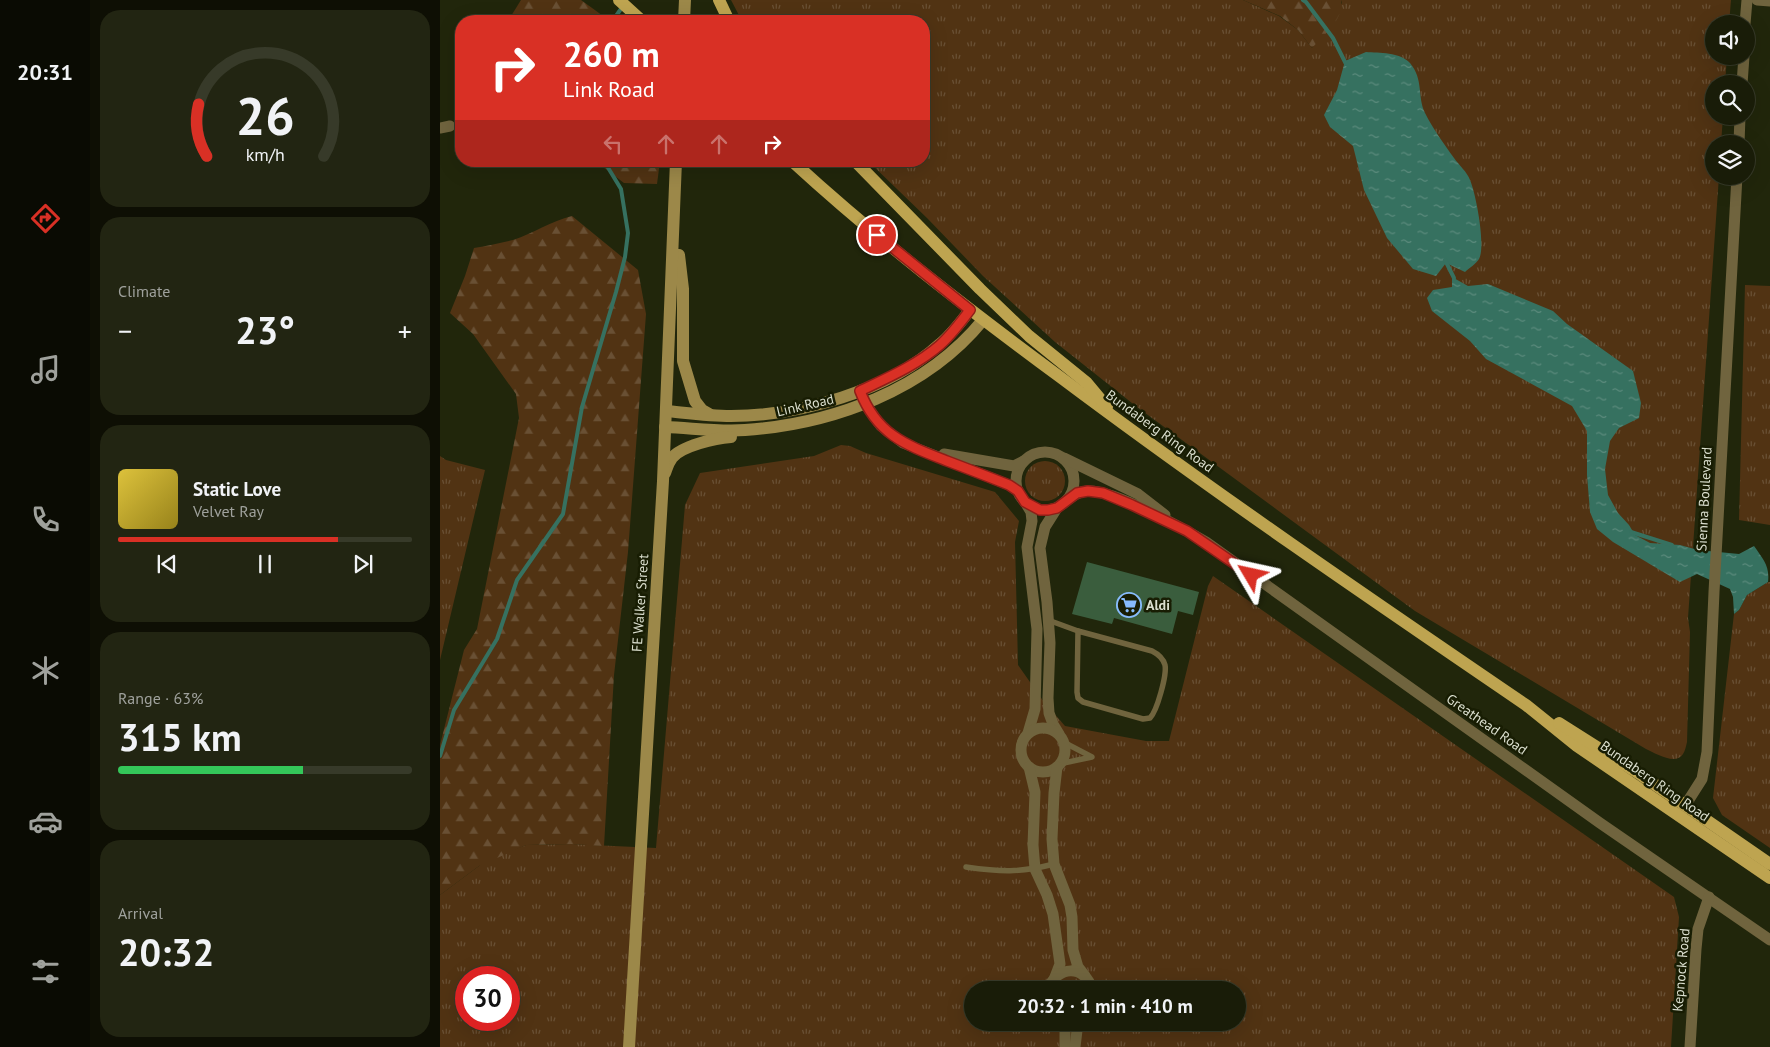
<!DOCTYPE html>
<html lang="en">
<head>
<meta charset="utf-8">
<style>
	:root { --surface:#191c08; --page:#222512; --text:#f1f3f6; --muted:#9fa19c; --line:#373a29; --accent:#d93025 }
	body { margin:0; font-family:"PT Sans",sans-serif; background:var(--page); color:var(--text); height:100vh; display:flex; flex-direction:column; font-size:19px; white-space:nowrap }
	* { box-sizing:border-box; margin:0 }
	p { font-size:16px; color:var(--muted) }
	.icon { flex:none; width:28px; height:28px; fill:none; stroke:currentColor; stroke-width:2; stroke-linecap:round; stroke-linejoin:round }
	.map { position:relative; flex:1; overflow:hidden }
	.side { display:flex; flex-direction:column; gap:10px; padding:10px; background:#0e0f04; width:350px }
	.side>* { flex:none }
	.guide { position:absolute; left:15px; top:15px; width:475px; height:152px; border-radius:20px; box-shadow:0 5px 20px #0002,0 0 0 1px var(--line); background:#d93025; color:#fff; overflow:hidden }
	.fabs { position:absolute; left:1265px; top:15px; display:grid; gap:10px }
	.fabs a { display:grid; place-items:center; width:50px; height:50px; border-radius:50%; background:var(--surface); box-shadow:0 5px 20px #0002,0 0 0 1px var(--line); font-size:25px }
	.speed { position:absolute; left:15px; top:966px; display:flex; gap:10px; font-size:25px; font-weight:700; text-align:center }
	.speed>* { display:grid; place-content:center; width:65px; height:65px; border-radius:50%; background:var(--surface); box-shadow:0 5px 20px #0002,0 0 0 1px var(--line); line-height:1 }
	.speed .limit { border:8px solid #d22; background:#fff; color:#111 }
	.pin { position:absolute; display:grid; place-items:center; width:42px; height:42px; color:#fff; margin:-21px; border:2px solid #fff; border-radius:50%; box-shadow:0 1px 5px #0007 }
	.me { position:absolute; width:55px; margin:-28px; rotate:306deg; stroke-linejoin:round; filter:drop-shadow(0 0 4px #0008) }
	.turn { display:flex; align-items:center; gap:18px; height:105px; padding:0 25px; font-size:22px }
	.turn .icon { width:65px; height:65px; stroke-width:2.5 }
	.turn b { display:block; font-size:35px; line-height:42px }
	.lanes { display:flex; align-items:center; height:48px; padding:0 25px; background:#0003; justify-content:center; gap:25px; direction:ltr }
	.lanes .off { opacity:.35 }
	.big { font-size:38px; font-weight:700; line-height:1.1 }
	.side .card { flex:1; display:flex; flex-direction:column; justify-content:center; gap:8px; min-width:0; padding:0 18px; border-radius:20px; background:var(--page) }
	.side .dial { align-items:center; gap:0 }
	.dial svg { height:130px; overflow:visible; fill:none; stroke:var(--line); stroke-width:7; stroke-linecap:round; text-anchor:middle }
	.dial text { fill:var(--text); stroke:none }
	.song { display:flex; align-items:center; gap:15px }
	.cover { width:60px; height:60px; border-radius:8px; background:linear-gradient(135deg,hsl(50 70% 55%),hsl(50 70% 35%)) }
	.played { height:5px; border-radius:2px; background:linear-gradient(90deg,var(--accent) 75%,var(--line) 75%) }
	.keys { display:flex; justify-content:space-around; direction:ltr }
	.heat { display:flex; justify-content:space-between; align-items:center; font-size:28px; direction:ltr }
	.charge { height:8px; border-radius:4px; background:linear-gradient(90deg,#34c759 63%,var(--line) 0) }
	.trip { position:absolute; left:524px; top:981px; width:282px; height:50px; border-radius:25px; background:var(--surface); box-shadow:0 5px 20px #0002,0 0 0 1px var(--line); font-weight:700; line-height:50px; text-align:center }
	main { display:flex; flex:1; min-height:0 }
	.dock { display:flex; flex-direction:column; width:90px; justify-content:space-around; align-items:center; background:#0a0b03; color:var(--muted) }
	.dock .icon { width:35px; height:35px }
	.dock .current { color:var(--accent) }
	.dock b { font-size:22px; color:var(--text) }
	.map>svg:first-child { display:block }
	.grass { fill:url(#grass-tufts); fill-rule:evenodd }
	.forest { fill:url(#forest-firs) }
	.water { fill:url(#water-ripples) }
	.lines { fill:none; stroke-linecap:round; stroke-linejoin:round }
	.stream { stroke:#367160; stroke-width:4 }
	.building { fill:#3a5d3d }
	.service { stroke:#70643e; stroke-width:5.5 }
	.minor { stroke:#70643e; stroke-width:11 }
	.secondary { stroke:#9c8849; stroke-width:12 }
	.primary { stroke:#bea450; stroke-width:12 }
	.route-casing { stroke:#8d1f18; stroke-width:12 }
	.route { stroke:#d93025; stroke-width:9 }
	.labels { text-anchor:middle; stroke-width:5; stroke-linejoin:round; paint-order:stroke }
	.street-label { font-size:14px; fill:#dbdfcf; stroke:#181d03 }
	.poi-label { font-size:14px; font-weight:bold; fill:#dbdfcf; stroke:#181d03; text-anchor:start }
</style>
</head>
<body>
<main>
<nav class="dock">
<b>20:31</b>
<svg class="icon current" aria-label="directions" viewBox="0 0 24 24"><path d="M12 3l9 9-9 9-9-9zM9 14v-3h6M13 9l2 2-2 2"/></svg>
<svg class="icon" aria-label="music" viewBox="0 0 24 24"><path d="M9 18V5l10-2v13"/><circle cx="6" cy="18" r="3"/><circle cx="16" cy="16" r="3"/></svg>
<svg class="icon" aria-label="phone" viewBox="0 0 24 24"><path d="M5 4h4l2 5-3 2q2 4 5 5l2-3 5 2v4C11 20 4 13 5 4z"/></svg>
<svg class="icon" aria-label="climate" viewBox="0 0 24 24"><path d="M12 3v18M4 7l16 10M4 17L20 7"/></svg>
<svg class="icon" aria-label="car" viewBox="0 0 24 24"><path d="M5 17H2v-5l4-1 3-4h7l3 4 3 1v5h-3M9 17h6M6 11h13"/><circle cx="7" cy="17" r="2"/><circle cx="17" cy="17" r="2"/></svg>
<svg class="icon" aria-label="filters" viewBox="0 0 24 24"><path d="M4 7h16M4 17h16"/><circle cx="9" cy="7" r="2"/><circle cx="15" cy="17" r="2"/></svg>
</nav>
<section class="side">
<div class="card dial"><svg viewBox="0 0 100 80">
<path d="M14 69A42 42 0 1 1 86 69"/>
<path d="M14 69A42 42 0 0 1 9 37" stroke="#d93025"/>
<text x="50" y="56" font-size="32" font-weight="700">26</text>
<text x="50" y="72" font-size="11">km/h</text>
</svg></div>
<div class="card"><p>Climate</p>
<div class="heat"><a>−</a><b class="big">23°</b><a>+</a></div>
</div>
<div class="card">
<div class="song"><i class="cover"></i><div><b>Static Love</b><p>Velvet Ray</p></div></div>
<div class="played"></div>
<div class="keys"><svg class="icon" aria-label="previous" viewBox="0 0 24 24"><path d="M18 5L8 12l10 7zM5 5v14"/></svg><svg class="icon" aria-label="pause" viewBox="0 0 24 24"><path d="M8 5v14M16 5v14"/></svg><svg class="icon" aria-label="next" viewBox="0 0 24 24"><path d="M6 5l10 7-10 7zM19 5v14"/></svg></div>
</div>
<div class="card"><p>Range · 63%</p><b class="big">315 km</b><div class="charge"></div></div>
<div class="card"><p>Arrival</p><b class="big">20:32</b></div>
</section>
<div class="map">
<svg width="1330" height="1047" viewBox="0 0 1330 1047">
	<defs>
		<pattern id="grass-tufts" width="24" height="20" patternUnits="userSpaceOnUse" patternTransform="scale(1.25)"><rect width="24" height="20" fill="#513313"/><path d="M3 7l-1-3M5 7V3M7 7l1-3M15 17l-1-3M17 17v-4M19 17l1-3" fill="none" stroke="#695034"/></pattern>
		<pattern id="forest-firs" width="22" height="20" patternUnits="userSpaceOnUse" patternTransform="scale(1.25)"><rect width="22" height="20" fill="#513313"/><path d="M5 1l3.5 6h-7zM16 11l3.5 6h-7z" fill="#695034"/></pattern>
		<pattern id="water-ripples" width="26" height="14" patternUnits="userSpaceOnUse" patternTransform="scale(1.25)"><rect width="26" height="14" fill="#367160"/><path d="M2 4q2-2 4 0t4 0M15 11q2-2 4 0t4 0" fill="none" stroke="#5c8b7d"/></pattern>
	</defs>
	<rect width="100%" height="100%" fill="#21260b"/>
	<g class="grass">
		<path d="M291,0h512l36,16 19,14 14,18 30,-45 -1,-3h390l-2,24h-15v32h13l-2,28h-11v32h9l-2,28h-7v32h5l-31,442 2,14 -3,110c-1,4 -2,9 -4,12 -7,12 -28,-1 -37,-5l-231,-138 -278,-204 -82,-65 -72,-66 -56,-58 -59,-57h56v-140h-182z"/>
		<polygon points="1305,285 1330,286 1330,525 1299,520"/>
		<path d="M401,445l9,1 16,7 129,39 24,29 -4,21 3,123 26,37 21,24 81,15h23l39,-155 5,-10 461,321 5,20 -8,130h-1231v-152l47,-35 39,-15 45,-1 85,4 29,-343 15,-32 114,-17zM26,978h43v42h-43zM532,990h266v32h-266z"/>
		<polygon points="0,456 6,460 45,470 0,660"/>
		<circle cx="605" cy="481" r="20"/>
		<polygon points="1328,582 1330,582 1330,848 1282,815 1273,798 1294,614 1299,610 1307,595"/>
	</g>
	<g class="forest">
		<polygon points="81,0 141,0 170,21 68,21"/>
		<path d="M803,0h98c4,18 -18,36 -29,48l-14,-18 -18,-14z"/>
		<polygon points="155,161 220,161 217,184 184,183"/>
		<path d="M132,216l66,54 8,44 -18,238 -14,123 -10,171 -33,-2 -45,1 -47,21 -39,29v-150l24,-95 13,-21 42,-211 -3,-24 -43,-60 -23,-21 15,-37 9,-28c13,-2 26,-5 39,-8 21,-7 38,-19 59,-24z"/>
	</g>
	<g class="water">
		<path d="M926,52c13,1 34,0 44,11 14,17 7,33 15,50 8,16 19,31 29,45 5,7 13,14 16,22 6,14 16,66 9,79 -3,5 -10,9 -14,13l-19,-9 -10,13 -23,-7 -26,-31 -23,-48 -11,-44 -23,-19 -6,-12 13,-25 8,-29z"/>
		<path d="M1012,277l16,9 20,-2 65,27 14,13 66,47 8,32 -2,15 -20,10 -9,13 -5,28 3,26 10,18 11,12 6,10 15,8 30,2 18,5 41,4 15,-8c9,13 16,20 14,36l-21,13 -8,15 -5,4 -1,-17 -3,-8 -33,-15 -17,8 -67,-40 -16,-13 -7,-17 -3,-37v-44l-15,-25 -86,-47 -16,-18 -38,-30 -5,-13 6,-8 19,-3z"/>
	</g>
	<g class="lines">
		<g class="stream">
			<polyline points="863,0 866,2 893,38 906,64"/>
			<polyline points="174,21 176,16 183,6"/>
			<polyline points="1005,260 1014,278"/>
			<polyline points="1191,532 1232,545"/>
			<polyline points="0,756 14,710 57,639 77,580 123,514 142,407 176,292 185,257 188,233 181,189 164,161"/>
		</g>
	</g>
	<polygon class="building" points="647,562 759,592 753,615 738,611 732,634 674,618 672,624 632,614"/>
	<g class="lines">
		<g class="service">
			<polyline points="608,620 638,631"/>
			<path d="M638,631l74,20c6,3 11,7 13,14 2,10 -8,46 -15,53l-7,1 -60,-17 -5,-4 -1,-6z"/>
			<polyline points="619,764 652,757 629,745 623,740"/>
			<path d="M526,867c35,5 53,6 88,-3"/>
			<polyline points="651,982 667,990"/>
			<polyline points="594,990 610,983"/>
		</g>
		<g class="minor">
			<polyline points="1317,0 1330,1"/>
			<polyline points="1305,24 1307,0"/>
			<polyline points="1302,84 1304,56"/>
			<polyline points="0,128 10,126"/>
			<polyline points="1299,144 1300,116"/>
			<polyline points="425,404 441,426 463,443 569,485 578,491"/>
			<circle cx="605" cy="481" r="29"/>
			<polyline points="504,454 574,466 584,461"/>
			<polyline points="624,458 698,494 725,515"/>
			<polyline points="585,502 591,512 592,521 587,547 597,629 595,709 588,733"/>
			<path d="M625,502c8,-6 14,-11 24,-11 27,0 93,37 117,51l394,281 170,117"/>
			<polyline points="617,508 605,527 600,548 607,602 610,643 608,698 609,713 613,724 619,734"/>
			<circle cx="603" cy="750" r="22"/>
			<polyline points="589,767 595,792 593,845 595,869 607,895 613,914 620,964 615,977"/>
			<polyline points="617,767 614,793 612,839 614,864 630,905 632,917 633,950 638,967 645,976"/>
			<polyline points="1241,812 1262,779 1267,752 1274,592 1297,176"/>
			<path d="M608,990c8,-25 38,-26 44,0"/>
			<polyline points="625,1022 625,1047"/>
			<polyline points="635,1047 638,1022"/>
			<polyline points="1250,1047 1256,949 1258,929 1269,897"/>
		</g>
		<g class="secondary">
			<polyline points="244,21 245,0"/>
			<polyline points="239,255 243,289 243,361 255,401 262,410 269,414"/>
			<path d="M226,411c21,2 43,5 65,5 68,0 157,-25 209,-72 12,-10 21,-22 30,-34"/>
			<path d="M225,427c27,1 54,5 80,3 88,-6 181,-40 238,-110"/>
			<path d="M225,473c2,-5 3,-10 7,-15 9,-12 44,-20 59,-21"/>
			<polyline points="189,1047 223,481 236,161"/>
		</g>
		<g class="primary">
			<polyline points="179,0 202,21"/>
			<polyline points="279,0 289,21"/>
			<path d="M352,161c85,78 176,148 268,216 152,114 309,221 466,328l51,41 193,132"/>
			<polyline points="415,161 540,289 589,336 647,383 667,407"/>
			<polyline points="1119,723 1201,775 1330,864"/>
		</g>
	</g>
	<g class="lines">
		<defs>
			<path id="route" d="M437,235l93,75c-9,12 -19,25 -30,35 -23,20 -53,33 -80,46 17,44 46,54 87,70 21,8 42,16 62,24l9,6 7,11 15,8h8l9,-2 20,-15 11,-2 15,2 29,12 55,26 64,44"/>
		</defs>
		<use href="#route" class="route-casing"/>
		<use href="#route" class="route"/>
	</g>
	<defs>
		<symbol id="supermarket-ring" viewBox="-11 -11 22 22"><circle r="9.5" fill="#181d03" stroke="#87bbfb" stroke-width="1.5"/><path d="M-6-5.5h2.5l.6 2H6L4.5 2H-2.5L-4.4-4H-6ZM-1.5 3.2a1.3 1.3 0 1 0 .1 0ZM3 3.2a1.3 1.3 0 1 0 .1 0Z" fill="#87bbfb"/></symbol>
	</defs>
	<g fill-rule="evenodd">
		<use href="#supermarket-ring" x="675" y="591" width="28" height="28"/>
	</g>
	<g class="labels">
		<g class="street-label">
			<text transform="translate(365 405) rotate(-13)" y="5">Link Road</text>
			<text transform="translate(720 431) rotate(36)" y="5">Bundaberg Ring Road</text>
			<text transform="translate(1264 499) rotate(-87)" y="5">Sienna Boulevard</text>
			<text transform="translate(200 603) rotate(-86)" y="5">FE Walker Street</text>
			<text transform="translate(1047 724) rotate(35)" y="5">Greathead Road</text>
			<text transform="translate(1215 781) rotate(35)" y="5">Bundaberg Ring Road</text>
			<text transform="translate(1241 970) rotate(-85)" y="5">Kepnock Road</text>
		</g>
		<g class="poi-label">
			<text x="706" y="610">Aldi</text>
		</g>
	</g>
</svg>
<div class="fabs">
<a><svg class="icon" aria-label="sound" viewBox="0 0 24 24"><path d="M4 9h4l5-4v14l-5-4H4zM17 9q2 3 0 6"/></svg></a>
<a><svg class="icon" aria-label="search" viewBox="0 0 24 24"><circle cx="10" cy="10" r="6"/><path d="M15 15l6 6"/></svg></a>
<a><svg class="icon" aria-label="layers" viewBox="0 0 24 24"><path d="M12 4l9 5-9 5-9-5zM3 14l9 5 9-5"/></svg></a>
</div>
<div class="speed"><div class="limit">30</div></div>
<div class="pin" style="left:437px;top:235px;background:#d93025"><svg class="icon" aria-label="arrive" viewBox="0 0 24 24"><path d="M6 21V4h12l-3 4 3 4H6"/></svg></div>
<svg class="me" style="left:811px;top:575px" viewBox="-20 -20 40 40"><path d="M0-17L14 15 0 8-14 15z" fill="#d93025" stroke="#fff" stroke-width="4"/></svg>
<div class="trip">20:32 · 1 min · 410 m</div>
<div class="guide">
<div class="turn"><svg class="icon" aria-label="right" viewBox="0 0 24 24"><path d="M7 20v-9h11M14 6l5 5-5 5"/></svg><div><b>260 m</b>Link Road</div></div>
<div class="lanes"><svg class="icon off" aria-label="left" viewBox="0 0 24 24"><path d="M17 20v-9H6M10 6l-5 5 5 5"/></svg><svg class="icon off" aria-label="ahead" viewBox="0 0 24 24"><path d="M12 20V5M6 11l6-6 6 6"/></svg><svg class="icon off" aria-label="ahead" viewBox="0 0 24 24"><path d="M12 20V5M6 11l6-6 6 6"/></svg><svg class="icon" aria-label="right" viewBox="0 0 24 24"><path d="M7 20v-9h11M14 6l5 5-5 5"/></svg></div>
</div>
</div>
</main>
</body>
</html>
